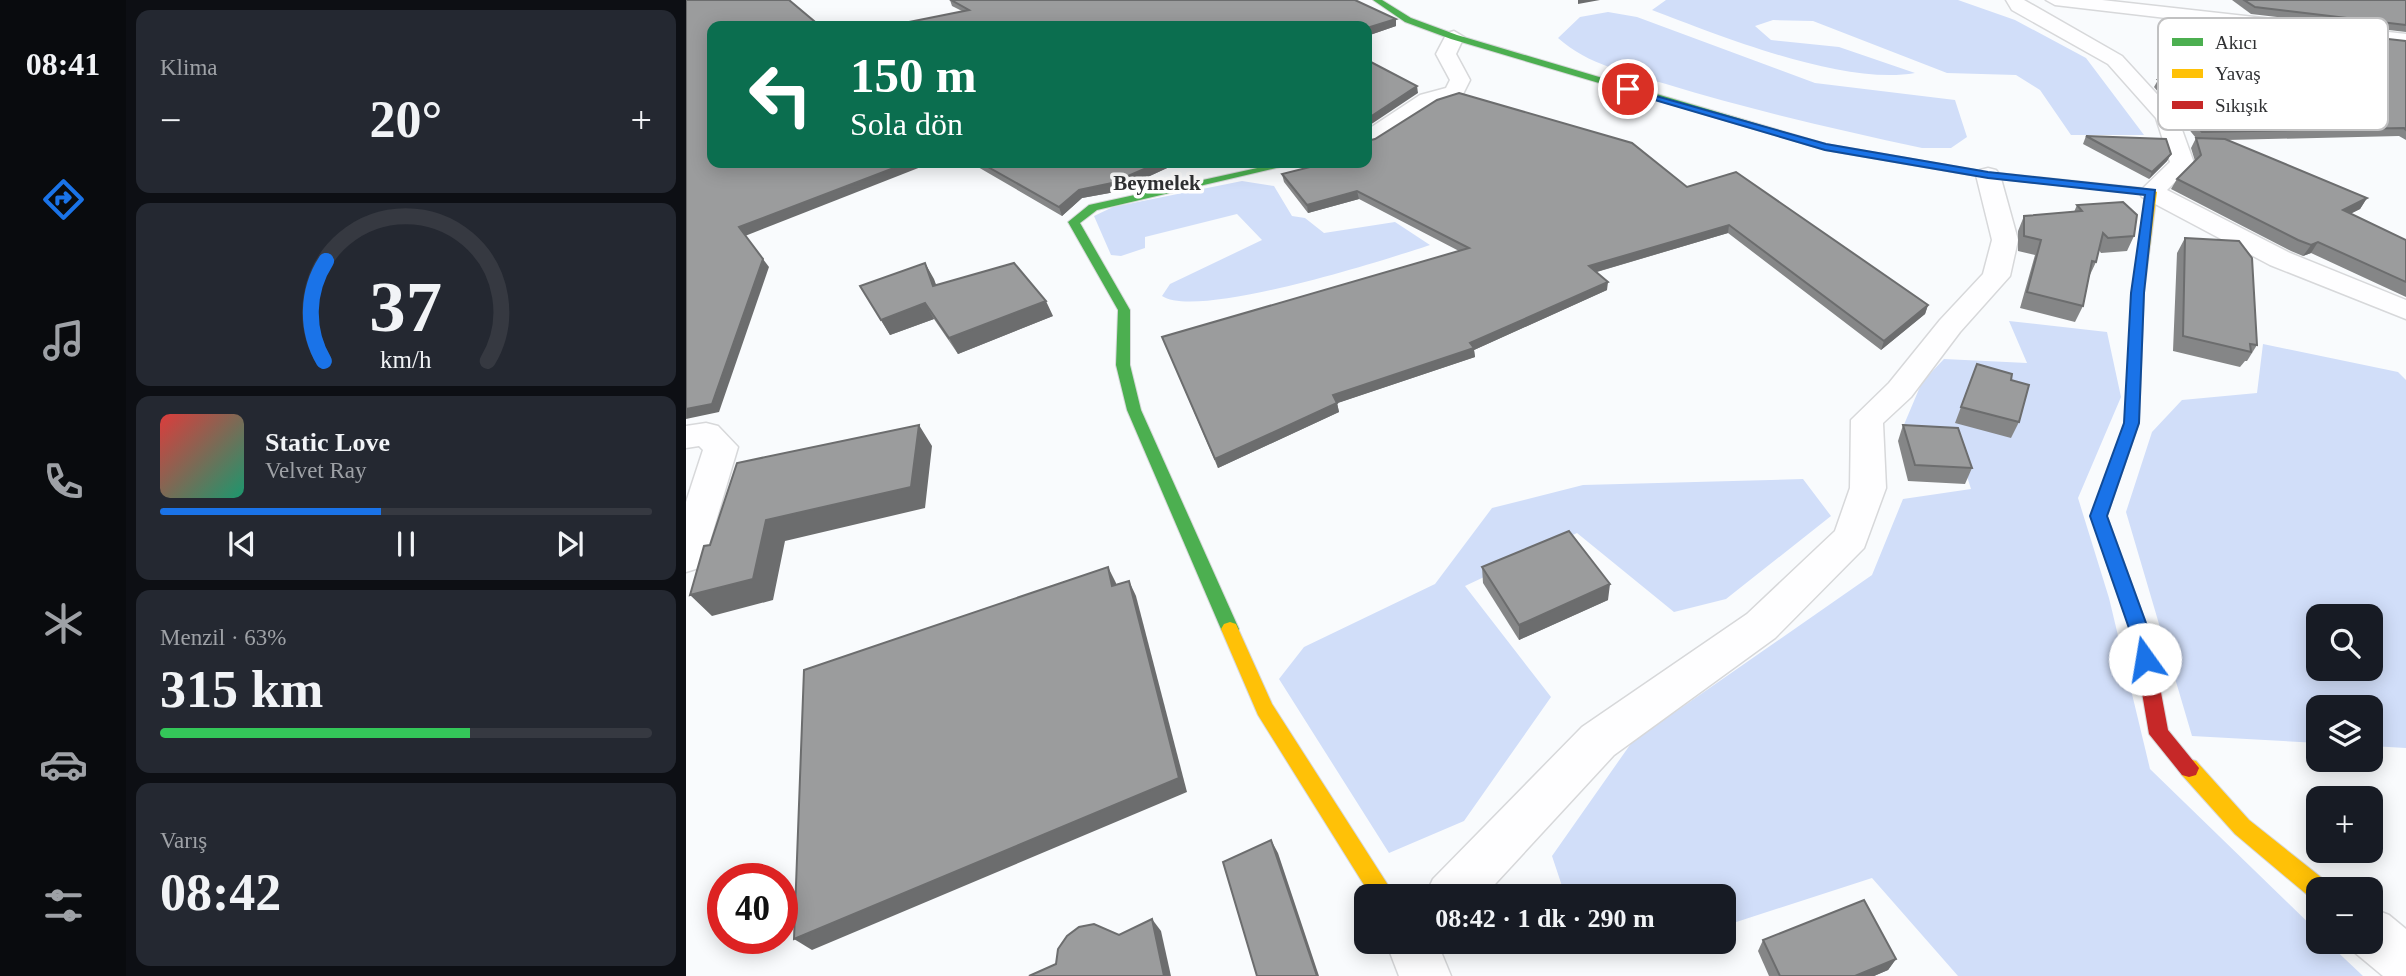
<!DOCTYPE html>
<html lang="tr">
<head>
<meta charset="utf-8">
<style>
	:root { --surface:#171b24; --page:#242831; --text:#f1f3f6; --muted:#9ea1a6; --line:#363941; --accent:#1a73e8 }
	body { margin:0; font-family:Georgia,serif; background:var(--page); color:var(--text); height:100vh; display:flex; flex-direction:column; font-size:26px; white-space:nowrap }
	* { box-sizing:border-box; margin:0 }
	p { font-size:23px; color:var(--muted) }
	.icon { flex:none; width:38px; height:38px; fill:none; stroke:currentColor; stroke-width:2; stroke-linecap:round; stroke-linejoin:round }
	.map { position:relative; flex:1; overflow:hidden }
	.panel { display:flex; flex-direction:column; gap:10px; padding:10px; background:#0d0f14; width:560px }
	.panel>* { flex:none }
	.top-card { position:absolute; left:21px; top:21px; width:665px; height:147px; border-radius:14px; box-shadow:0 4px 18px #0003; background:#0b6e4f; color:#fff; overflow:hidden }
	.controls { position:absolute; left:1620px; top:604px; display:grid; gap:14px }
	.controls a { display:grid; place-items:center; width:77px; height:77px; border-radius:14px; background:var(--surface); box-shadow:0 4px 18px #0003; font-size:35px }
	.speed { position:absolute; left:21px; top:863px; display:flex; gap:14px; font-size:35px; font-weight:700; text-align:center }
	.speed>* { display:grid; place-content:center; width:91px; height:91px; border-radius:50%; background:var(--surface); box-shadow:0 4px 18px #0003; line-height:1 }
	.speed .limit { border:10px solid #d22; background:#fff; color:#111 }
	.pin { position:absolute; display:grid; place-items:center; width:60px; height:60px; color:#fff; margin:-30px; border:4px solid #fff; border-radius:50%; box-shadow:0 2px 7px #0007 }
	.me { position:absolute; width:77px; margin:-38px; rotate:347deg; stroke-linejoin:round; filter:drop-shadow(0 0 5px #0008) }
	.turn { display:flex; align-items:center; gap:24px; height:147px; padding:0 28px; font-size:32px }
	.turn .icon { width:91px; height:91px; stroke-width:2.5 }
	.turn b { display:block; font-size:49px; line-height:60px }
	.big { font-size:52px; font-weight:800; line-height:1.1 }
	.panel .tile { flex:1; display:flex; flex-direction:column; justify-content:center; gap:10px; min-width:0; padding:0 24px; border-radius:14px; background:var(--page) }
	.panel .dial { align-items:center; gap:0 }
	.dial svg { height:182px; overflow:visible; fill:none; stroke:var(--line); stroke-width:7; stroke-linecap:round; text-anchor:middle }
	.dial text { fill:var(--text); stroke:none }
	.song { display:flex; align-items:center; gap:21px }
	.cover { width:84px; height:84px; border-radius:10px; background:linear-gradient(135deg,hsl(0 70% 55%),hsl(160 70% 35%)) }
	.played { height:7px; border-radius:4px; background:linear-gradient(90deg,var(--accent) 45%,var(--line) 45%) }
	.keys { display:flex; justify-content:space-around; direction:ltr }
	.heat { display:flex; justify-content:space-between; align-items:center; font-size:38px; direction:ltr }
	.charge { height:10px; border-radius:5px; background:linear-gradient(90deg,#34c759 63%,var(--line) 0) }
	.trip { position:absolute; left:668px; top:884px; width:382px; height:70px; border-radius:14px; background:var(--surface); box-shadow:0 4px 18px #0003; font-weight:800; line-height:70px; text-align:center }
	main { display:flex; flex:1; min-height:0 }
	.tab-bar { display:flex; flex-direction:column; width:126px; justify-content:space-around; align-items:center; background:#090b0e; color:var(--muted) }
	.tab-bar .icon { width:49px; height:49px }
	.tab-bar .on { color:var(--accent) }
	.tab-bar b { font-size:32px; color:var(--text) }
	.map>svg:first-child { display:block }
	.forest { fill:#d1def9; fill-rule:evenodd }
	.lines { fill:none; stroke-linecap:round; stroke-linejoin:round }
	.street-casing { stroke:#d7d8da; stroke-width:3 }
	.fast-casing { stroke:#d7d8da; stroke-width:2 }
	.slow-casing { stroke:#d7d8da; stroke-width:2 }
	.jam-casing { stroke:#d7d8da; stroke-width:2 }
	.street { fill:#fefeff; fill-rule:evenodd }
	.fast { fill:#4caf50; fill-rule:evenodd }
	.slow { fill:#ffc107; fill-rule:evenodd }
	.jam { fill:#c62828; fill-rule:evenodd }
	.wall { fill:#858687 }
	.shaded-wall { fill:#6c6d6e }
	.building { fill:#9b9c9d; stroke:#6c6d6e; stroke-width:2 }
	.route { fill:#1a73e8; stroke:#114b97; stroke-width:2 }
	.labels { text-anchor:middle; stroke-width:7; stroke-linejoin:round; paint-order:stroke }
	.far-district-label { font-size:21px; font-weight:bold; fill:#303133; stroke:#fff }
	.key { fill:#fff; stroke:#c1c1c2; stroke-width:2 }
	.key-label { font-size:19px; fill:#303133 }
</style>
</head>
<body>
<main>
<nav class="tab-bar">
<b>08:41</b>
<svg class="icon on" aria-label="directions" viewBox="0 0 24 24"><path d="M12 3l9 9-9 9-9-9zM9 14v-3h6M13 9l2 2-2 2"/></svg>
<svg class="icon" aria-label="music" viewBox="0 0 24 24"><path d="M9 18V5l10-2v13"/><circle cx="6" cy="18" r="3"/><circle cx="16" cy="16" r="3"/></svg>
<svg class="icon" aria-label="phone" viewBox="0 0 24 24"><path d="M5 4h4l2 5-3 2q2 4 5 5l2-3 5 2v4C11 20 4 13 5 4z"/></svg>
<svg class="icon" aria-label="climate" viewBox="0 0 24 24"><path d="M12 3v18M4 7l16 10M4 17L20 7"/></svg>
<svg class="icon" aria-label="car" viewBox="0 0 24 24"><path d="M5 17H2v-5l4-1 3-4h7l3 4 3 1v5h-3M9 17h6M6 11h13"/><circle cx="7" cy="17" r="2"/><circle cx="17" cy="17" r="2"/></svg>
<svg class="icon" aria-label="filters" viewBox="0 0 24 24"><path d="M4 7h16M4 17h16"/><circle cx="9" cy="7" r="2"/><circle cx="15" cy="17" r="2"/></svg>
</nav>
<section class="panel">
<div class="tile"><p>Klima</p>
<div class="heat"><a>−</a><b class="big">20°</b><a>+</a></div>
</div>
<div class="tile dial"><svg viewBox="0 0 100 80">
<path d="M14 69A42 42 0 1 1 86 69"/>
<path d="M14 69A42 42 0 0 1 15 25" stroke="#1a73e8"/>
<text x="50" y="56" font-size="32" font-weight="700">37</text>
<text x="50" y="72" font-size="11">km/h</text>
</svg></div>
<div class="tile">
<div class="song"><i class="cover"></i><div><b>Static Love</b><p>Velvet Ray</p></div></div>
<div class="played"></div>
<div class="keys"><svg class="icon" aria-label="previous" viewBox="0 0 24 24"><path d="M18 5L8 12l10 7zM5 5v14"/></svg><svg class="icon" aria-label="pause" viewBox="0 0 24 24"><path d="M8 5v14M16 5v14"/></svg><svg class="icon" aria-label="next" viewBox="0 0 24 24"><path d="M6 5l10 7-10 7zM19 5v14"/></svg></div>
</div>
<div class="tile"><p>Menzil · 63%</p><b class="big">315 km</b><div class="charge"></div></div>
<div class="tile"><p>Varış</p><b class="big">08:42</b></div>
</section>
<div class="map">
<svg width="1720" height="976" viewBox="0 0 1720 976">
	<rect width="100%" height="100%" fill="#f9fbfd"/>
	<g class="forest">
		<path d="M980,0h292l57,20 71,38 58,77h-73l-31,-45 -24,-15 -69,-2 -134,-52 -40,-1 -18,6 16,14 68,7 76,26c-71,13 -195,-37 -263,-63z"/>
		<path d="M922,12l29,5 178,66 140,17 12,37 -16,11h-29c-86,-19 -172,-38 -256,-64 -38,-11 -78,-19 -108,-46l22,-21z"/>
		<path d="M556,181l32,5 18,30 13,2 19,15 71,-11 35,23c-45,15 -233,75 -268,51l8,-12 92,-44 -25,-26 -92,23v11l-24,8 -10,-1 -17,-39 19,-9z"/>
		<polygon points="1323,321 1421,332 1435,397 1392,498 1423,598 1464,769 1633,933 1633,942 1641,942 1677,976 1272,976 1186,878 1038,926 1038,896 889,896 878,892 866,856 946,742 1186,575 1217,499 1285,489 1268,435 1217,427 1236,382 1258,359 1341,363"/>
		<path d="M1577,344l135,28 8,8v368l-35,-2v-39h-52v36l-127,-7 -66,-224 26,-80 30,-32 75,-7zM1633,616h52v52h-52z"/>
		<polygon points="1117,479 1145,516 1040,599 988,612 891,533 779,586 865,697 778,821 703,853 593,679 618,647 749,584 806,508 897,485"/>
	</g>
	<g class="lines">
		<defs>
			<g id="street">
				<polygon points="1320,0 1338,0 1436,56 1491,116 1508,163 1481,190 1604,253 1720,300 1720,319 1584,265 1456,197 1453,192 1484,162 1470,118 1422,64 1326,10"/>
				<polygon points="1360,0 1416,0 1720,34 1720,46 1369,5"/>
				<polygon points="768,31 778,37 770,54 784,80 776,96 750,105 689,145 681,147 681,130 734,95 760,88 764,80 750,54 761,33"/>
				<polygon points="1302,168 1310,170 1314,175 1332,240 1324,276 1274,332 1225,397 1197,423 1200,488 1178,548 1089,638 928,755 798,896 739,896 747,879 896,727 1061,614 1149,531 1164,488 1165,420 1203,383 1254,320 1297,274 1306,240 1290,175 1294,170"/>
				<polygon points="20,423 32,426 52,447 19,558 13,568 0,572 0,502 17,450 13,446 0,448 0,426"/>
				<polygon points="1685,908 1703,915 1720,929 1720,976 1697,976 1667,951 1663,942 1685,942"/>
				<polygon points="700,942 751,942 765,976 713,976"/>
			</g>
			<g id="fast">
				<polygon points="687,0 696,0 725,18 771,35 1140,144 1302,172 1456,188 1462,191 1456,194 1302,178 1139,150 765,39 719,22"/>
				<polygon points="594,163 612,163 411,210 394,223 444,310 444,365 455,410 553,629 550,634 544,636 538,634 535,629 441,410 430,365 432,310 382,222 403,205"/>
			</g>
			<g id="slow">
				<polygon points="1452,189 1465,189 1471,192 1458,293 1453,423 1421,516 1444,579 1441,584 1435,586 1429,584 1426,579 1405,516 1439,423 1446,293 1459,195 1452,193"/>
				<polygon points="544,622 550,624 586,704 709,896 685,896 572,715 535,629 538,624"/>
				<polygon points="1503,759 1510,761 1563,820 1641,882 1644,889 1633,889 1633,901 1625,898 1549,834 1496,775 1493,768 1496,761"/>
			</g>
			<polygon id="jam" points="1435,572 1441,574 1444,579 1464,634 1482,730 1513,768 1510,775 1503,777 1496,775 1463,734 1446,634 1426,579 1429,574"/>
		</defs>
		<use href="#street" class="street-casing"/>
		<use href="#fast" class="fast-casing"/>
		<use href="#slow" class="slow-casing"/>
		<use href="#jam" class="jam-casing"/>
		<use href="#street" class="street"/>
		<use href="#fast" class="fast"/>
		<use href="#slow" class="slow"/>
		<use href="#jam" class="jam"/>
	</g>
	<g class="wall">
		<polygon points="264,0 710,26 681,36 681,26 276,11 266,6"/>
		<polygon points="1546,0 1720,0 1720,32 1565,14"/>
		<polygon points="1595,27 1720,41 1720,140 1713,136 1541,140 1681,198 1674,209 1664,214 1720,240 1720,297 1625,253 1617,256 1605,251 1485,189 1491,179 1509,161 1505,148 1510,138 1468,87 1472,80 1643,78 1588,47 1592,40 1600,40 1592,34"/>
		<polygon points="1400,136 1485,154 1481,161 1463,179 1397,144"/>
		<polygon points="285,163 492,163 429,192 396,198 376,216"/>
		<polygon points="596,174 1001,187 1242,305 1239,314 1195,350 1042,233 911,272 921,290 788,350 789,357 651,403 653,412 532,468 476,337 773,251 673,199 622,213 598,182"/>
		<polygon points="1391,205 1448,236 1441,251 1415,253 1413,250 1410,262 1403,277 1397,306 1389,322 1334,308 1349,255 1332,251 1332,231 1338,216 1388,212"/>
		<polygon points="1499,238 1571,345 1561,361 1559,361 1554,367 1487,351 1491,253"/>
		<polygon points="239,263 250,285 367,316 272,354 248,319 204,335 174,286"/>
		<polygon points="1291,364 1325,380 1333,422 1325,438 1269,423"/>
		<polygon points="1217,425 1286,468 1279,484 1222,481 1212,441"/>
		<polygon points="796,567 922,600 833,640 797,583"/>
		<polygon points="1077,940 1210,959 1202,970 1188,976 1083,976 1072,951"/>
	</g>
	<g class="shaded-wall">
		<polygon points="892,0 914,0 892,4"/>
		<polygon points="710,19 710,26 681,36 681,28"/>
		<polygon points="731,86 732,93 681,127 681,119"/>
		<polygon points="1485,154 1481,161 1463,179 1466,172"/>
		<polygon points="221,163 239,163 240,165 59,236 53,227"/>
		<polygon points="472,163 492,163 429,192 396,198 376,216 373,207 393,190"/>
		<polygon points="671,191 673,199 622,213 621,205"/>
		<polygon points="1681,198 1674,209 1650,221 1657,210"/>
		<polygon points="1043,225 1042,233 903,274 903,266"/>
		<polygon points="1632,242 1625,253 1617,256 1625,245"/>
		<polygon points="77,259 83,267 33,412 0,419 0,409"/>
		<polygon points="239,263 248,279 256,301 247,286"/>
		<polygon points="922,282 921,290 788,350 789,357 649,404 647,395 784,343"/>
		<polygon points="360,301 367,316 272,354 263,338"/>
		<polygon points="239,303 248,319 204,335 195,320"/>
		<polygon points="1242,305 1239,314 1195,350 1198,341"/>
		<polygon points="651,403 653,412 532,468 529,459"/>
		<polygon points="233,425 246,446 239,508 99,541 87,600 26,616 4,595 80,520"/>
		<polygon points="422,567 430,583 434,602 426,586"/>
		<polygon points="443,581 450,596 501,792 126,950 108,939"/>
		<polygon points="924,584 922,600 833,640 833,625"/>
		<polygon points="585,840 592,853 633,976 631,976"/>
		<polygon points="466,919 475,931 485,976 478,976"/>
		<polygon points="1210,959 1202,970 1188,976 1169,976"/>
	</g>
	<g class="building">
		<polygon points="0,0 103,0 134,26 26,26 26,163 221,163 53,227 77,259 26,404 0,409"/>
		<polygon points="265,0 669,0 710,19 681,28 681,26 203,26 283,10"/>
		<polygon points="1558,0 1720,0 1720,25 1569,7"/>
		<polygon points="1595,27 1720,41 1720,130 1718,128 1516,132 1472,80 1661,77 1592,40 1612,38"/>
		<polygon points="681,60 731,86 681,119"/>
		<polygon points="773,93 946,143 1001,187 1050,172 1242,305 1198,341 1043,225 903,266 922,282 784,343 788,348 647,395 651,403 529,459 476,337 783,248 671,191 621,205 596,174 640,163 681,163 681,141 689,139 751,100"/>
		<polygon points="1400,136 1480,139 1485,154 1466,172"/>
		<polygon points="1510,138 1539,139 1681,198 1657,210 1720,240 1720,282 1632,242 1625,245 1612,240 1491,179 1515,155"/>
		<polygon points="295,163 472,163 426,183 393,190 373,207"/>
		<polygon points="1437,202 1451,215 1448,236 1422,238 1417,233 1410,262 1406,261 1397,306 1341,292 1355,240 1338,236 1338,216 1396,211 1391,205"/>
		<polygon points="1499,238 1553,241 1566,258 1571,345 1564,344 1565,352 1497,336"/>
		<polygon points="239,263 247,286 328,263 360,301 263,338 239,303 195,320 174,286"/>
		<polygon points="1291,364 1326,374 1325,380 1343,385 1333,422 1275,407"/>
		<polygon points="233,425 225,487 80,520 67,579 4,595 18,546 24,545 51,463"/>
		<polygon points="1217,425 1272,428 1286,468 1229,465"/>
		<polygon points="883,531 924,584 833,625 796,567"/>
		<polygon points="422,567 426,586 443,581 493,778 108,939 118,670"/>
		<polygon points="585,840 631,976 571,976 537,862"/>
		<polygon points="1178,900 1210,959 1169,976 1094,976 1077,940"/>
		<polygon points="466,919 478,976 343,976 370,964 372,949 381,936 393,927 408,924 433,935"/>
	</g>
	<polygon class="route" points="938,87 1140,144 1302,172 1469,190 1458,293 1453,423 1421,516 1464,634 1468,659 1466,665 1453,665 1445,634 1404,516 1438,423 1445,293 1459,195 1302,178 1139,150 938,91"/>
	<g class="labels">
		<g class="far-district-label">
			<text x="471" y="190">Beymelek</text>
		</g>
	</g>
	<rect x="1472" y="18" width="230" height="112" rx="10" class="key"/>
	<rect x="1486" y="38" width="31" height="8" fill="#4caf50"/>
	<rect x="1486" y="69" width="31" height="9" fill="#ffc107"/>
	<rect x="1486" y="101" width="31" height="8" fill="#c62828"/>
	<g class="key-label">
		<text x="1529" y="49">Akıcı</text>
		<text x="1529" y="80">Yavaş</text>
		<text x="1529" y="112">Sıkışık</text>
	</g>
</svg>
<div class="controls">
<a><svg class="icon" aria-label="search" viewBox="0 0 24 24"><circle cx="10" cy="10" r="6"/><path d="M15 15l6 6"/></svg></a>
<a><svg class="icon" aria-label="layers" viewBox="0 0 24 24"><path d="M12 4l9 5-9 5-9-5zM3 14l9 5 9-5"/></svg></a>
<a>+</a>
<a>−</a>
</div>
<div class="speed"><div class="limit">40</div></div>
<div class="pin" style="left:942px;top:89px;background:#d93025"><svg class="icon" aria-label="arrive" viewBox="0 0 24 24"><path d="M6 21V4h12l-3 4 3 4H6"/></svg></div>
<svg class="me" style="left:1459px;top:659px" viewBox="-20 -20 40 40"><circle r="19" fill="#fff"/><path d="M0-13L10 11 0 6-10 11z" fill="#1a73e8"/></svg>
<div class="trip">08:42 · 1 dk · 290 m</div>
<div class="top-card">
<div class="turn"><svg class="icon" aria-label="left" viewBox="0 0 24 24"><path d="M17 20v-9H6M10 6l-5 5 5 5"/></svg><div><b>150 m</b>Sola dön</div></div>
</div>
</div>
</main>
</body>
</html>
